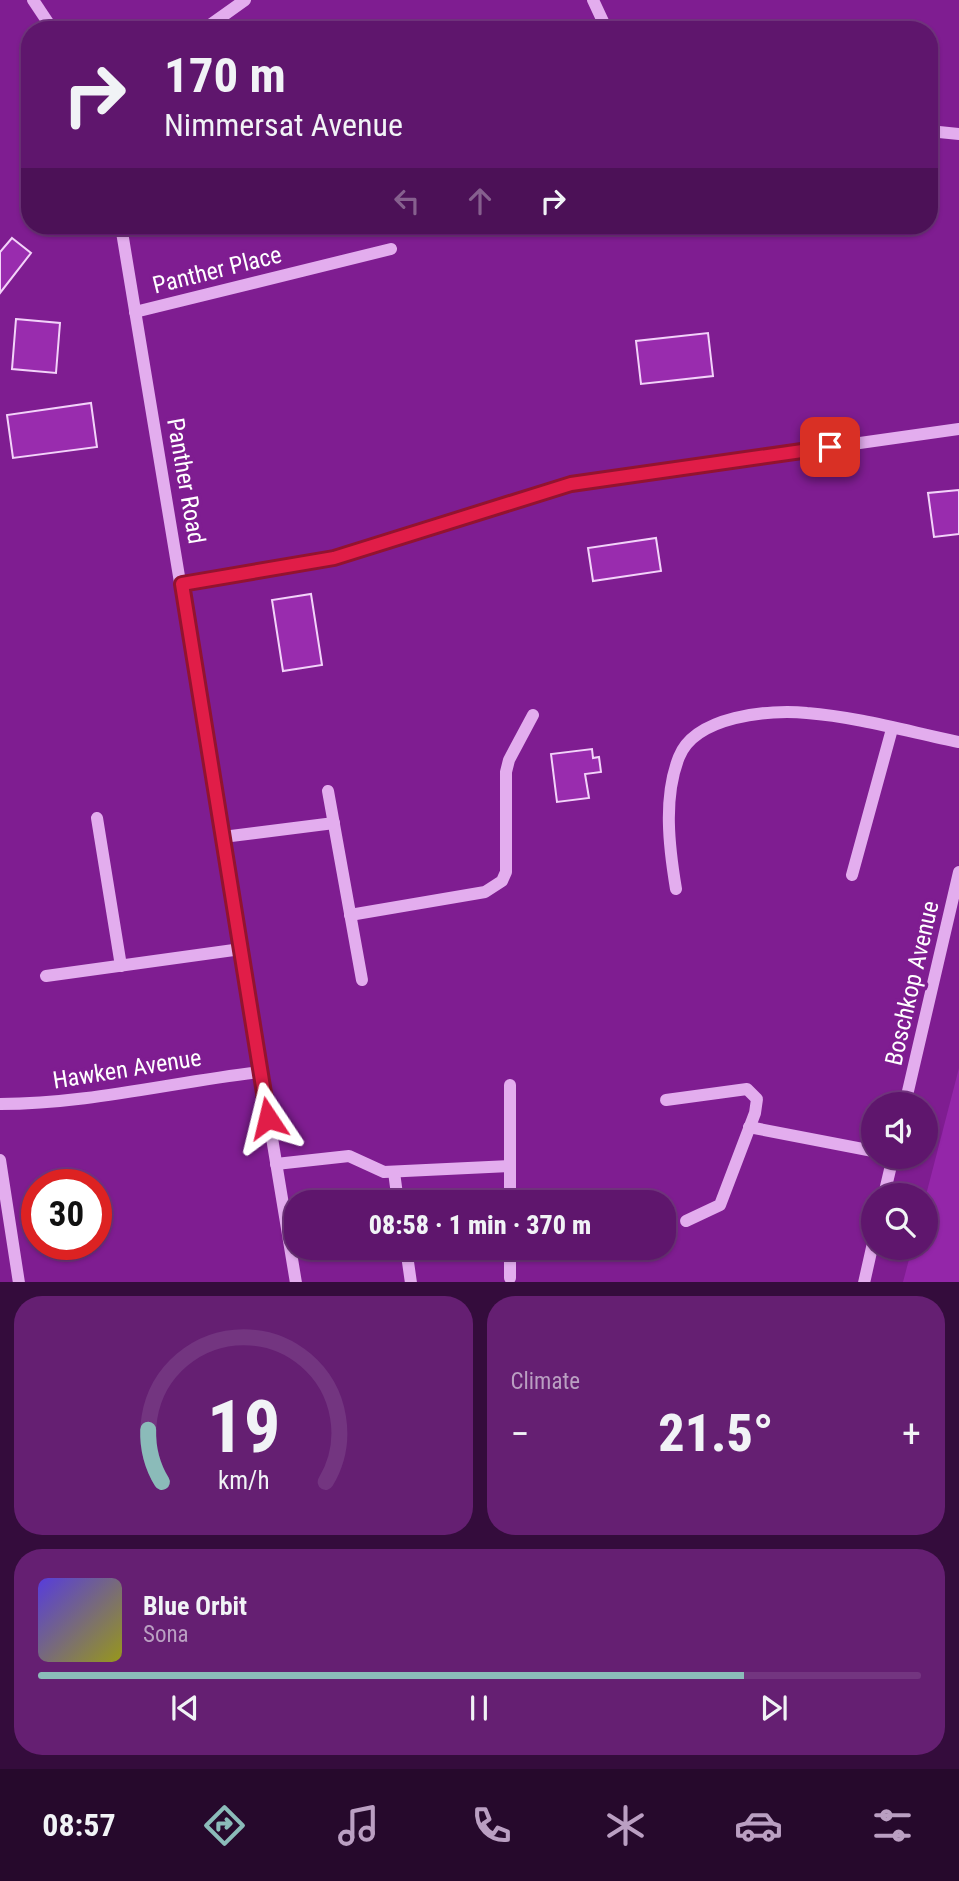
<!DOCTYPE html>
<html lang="en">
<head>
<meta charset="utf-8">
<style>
	:root { --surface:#5f166d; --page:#651f72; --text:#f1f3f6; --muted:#ba9fc2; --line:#733580; --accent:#8bbbb9 }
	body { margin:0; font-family:"Roboto Condensed",sans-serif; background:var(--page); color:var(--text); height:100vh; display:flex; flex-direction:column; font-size:26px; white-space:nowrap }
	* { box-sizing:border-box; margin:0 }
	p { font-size:23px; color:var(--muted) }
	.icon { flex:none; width:38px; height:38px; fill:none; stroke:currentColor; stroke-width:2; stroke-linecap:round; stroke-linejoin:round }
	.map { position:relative; height:1282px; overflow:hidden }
	.drawer { display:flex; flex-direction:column; gap:14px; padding:14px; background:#340c3c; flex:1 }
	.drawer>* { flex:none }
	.banner { position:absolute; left:21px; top:21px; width:917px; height:214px; border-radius:28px; box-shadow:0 2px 5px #0004,0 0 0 2px var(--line); background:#5f166d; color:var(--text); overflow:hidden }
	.controls { position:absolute; left:861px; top:1092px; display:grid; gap:14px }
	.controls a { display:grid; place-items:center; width:77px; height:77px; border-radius:50%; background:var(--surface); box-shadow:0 2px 5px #0004,0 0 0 2px var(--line); font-size:35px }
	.speed { position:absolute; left:21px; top:1169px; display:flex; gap:14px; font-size:35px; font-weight:700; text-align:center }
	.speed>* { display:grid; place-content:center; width:91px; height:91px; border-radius:50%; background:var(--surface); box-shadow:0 2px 5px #0004,0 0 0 2px var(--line); line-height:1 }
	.speed .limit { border:10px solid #d22; background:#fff; color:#111 }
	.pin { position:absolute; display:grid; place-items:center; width:60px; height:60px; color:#fff; margin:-30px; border-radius:14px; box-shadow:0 4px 10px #0006 }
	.me { position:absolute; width:77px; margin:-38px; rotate:350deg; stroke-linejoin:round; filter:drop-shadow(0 0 5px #0008) }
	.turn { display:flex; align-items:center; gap:24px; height:147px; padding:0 28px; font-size:32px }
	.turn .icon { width:91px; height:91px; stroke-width:2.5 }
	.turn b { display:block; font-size:49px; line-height:60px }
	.lanes { display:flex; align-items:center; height:66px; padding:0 28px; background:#0003; justify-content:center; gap:35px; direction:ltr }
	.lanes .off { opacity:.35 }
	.big { font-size:52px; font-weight:800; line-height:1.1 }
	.drawer .widget { flex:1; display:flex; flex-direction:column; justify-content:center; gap:10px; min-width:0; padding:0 24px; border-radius:28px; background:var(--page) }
	.drawer .dial { align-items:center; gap:0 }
	.dial svg { height:182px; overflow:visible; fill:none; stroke:var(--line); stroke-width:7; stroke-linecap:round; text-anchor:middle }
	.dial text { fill:var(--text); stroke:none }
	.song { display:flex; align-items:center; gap:21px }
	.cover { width:84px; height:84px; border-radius:10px; background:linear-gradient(135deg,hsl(250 70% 55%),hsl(60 70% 35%)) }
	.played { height:7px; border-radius:4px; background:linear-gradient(90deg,var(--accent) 80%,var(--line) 80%) }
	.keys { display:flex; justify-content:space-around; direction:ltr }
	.heat { display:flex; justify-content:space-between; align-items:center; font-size:38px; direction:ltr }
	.drawer .tiles { flex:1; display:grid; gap:14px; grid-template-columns:1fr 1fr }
	.widget:last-child { grid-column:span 2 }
	.trip { position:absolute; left:284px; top:1190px; width:392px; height:70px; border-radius:28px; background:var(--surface); box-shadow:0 2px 5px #0004,0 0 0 2px var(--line); font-weight:800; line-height:70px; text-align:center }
	.menu { display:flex; height:112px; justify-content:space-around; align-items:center; background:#26092c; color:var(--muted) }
	.menu .icon { width:49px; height:49px }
	.menu .selected { color:var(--accent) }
	.menu b { font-size:32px; color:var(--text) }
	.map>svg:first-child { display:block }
	.green { fill:#9426a9 }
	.building { fill:#992cae; stroke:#f3d3fa; stroke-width:2 }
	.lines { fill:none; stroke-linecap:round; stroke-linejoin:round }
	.minor { stroke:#e3adee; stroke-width:12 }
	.route-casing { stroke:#92132f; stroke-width:18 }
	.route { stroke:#e11d48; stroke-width:12 }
	.labels { text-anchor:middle; stroke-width:7; stroke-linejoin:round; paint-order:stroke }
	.street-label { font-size:24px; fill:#fff; stroke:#7f1d91 }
</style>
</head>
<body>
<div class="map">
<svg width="959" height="1283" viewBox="0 0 959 1283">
	<rect width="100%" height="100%" fill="#7f1d91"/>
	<polygon class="green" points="959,1068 959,1282 903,1282 912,1248 926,1248 926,1195"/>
	<g class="building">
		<polygon points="12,238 31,253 0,293 0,252"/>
		<polygon points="16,319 60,323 56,373 12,369"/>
		<polygon points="708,333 713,376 641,384 636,341"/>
		<polygon points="91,403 97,447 13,458 7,415"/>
		<polygon points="959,490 959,534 934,537 928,493"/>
		<polygon points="656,538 661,571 593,581 588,548"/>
		<polygon points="311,594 322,665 283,671 272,600"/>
		<polygon points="592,749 593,758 599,757 601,772 585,774 589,798 557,802 551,754"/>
	</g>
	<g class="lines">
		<g class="minor">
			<polyline points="33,0 53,30"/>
			<polyline points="593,0 607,30"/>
			<polyline points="203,30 245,0"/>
			<polyline points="929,131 959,134"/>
			<polyline points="121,226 296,1283"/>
			<polyline points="135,312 391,249"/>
			<polyline points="182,584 334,558 571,484 959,429"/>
			<polyline points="328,791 362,980"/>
			<polyline points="97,818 121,966"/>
			<polyline points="223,837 334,823"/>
			<polyline points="852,875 892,729"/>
			<path d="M676,889c-7,-42 -13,-92 3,-132 16,-41 90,-48 128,-44 51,4 103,19 152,29"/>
			<polyline points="350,915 485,892 502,881 506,872 506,772 509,760 533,715"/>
			<polyline points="46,976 241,949"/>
			<polyline points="666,1100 747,1089 757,1099 755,1113 720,1205 686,1221"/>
			<path d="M0,1104c88,0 173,-22 260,-32"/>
			<polyline points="905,1104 959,872"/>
			<polyline points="749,1127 873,1151"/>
			<polyline points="0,1160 19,1283"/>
			<polyline points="276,1164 349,1156 384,1172 510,1166"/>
			<polyline points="394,1172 398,1202"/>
			<polyline points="884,1195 893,1157"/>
			<polyline points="510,1202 510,1085"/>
			<polyline points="406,1248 411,1283"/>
			<polyline points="510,1278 510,1248"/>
			<polyline points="864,1283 873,1243"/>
		</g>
	</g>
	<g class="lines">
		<defs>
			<polyline id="route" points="268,1118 182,584 334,558 571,484 830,447"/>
		</defs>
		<use href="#route" class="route-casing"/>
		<use href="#route" class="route"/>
	</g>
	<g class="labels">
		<g class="street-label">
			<text transform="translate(217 270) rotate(-14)" y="8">Panther Place</text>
			<text transform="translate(186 481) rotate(80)" y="8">Panther Road</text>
			<text transform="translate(912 983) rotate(-77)" y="8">Boschkop Avenue</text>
			<text transform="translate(127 1069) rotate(-9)" y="8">Hawken Avenue</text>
		</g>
	</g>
</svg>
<div class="controls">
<a><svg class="icon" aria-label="sound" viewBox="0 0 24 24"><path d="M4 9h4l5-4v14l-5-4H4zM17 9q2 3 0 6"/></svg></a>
<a><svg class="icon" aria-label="search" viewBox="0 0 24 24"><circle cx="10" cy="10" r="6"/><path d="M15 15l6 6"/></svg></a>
</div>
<div class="speed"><div class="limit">30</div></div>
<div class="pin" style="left:830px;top:447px;background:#d93025"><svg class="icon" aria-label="arrive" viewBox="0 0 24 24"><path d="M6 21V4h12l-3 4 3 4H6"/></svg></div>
<svg class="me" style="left:268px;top:1118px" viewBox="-20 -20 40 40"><path d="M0-17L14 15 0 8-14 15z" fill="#e11d48" stroke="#fff" stroke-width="4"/></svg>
<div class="trip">08:58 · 1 min · 370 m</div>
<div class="banner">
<div class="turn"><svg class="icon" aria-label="right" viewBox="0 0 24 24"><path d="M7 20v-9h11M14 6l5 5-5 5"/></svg><div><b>170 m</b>Nimmersat Avenue</div></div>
<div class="lanes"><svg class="icon off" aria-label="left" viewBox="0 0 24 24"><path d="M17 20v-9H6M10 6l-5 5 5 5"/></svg><svg class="icon off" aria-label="ahead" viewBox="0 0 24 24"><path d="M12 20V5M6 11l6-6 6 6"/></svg><svg class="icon" aria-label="right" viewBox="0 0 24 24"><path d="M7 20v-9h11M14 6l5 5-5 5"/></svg></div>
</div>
</div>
<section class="drawer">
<div class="tiles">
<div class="widget dial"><svg viewBox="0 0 100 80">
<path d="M14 69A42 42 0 1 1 86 69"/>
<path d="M14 69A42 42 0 0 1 8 46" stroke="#8bbbb9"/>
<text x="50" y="56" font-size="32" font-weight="700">19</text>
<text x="50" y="72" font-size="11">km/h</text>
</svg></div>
<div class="widget"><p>Climate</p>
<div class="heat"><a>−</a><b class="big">21.5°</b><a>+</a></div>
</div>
<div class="widget">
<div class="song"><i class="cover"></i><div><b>Blue Orbit</b><p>Sona</p></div></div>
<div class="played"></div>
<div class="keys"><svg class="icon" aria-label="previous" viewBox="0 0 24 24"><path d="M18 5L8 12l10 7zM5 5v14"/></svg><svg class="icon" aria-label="pause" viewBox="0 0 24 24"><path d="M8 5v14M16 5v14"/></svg><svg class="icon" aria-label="next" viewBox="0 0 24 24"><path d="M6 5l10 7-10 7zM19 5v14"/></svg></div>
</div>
</div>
</section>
<nav class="menu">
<b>08:57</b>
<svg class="icon selected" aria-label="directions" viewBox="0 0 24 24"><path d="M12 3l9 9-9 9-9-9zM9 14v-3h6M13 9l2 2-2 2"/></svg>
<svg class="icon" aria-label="music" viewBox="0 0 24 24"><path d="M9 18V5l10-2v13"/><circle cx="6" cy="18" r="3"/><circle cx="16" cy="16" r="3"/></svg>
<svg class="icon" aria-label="phone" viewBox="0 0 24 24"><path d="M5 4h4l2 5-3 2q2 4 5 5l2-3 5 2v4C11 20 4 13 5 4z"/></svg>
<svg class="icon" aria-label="climate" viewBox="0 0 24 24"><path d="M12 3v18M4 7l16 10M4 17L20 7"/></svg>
<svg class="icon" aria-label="car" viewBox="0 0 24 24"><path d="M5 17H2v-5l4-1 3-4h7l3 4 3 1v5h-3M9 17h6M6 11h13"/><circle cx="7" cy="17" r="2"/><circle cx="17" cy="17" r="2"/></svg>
<svg class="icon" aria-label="filters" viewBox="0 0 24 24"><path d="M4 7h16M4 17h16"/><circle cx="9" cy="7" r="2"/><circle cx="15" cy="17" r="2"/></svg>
</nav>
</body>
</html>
